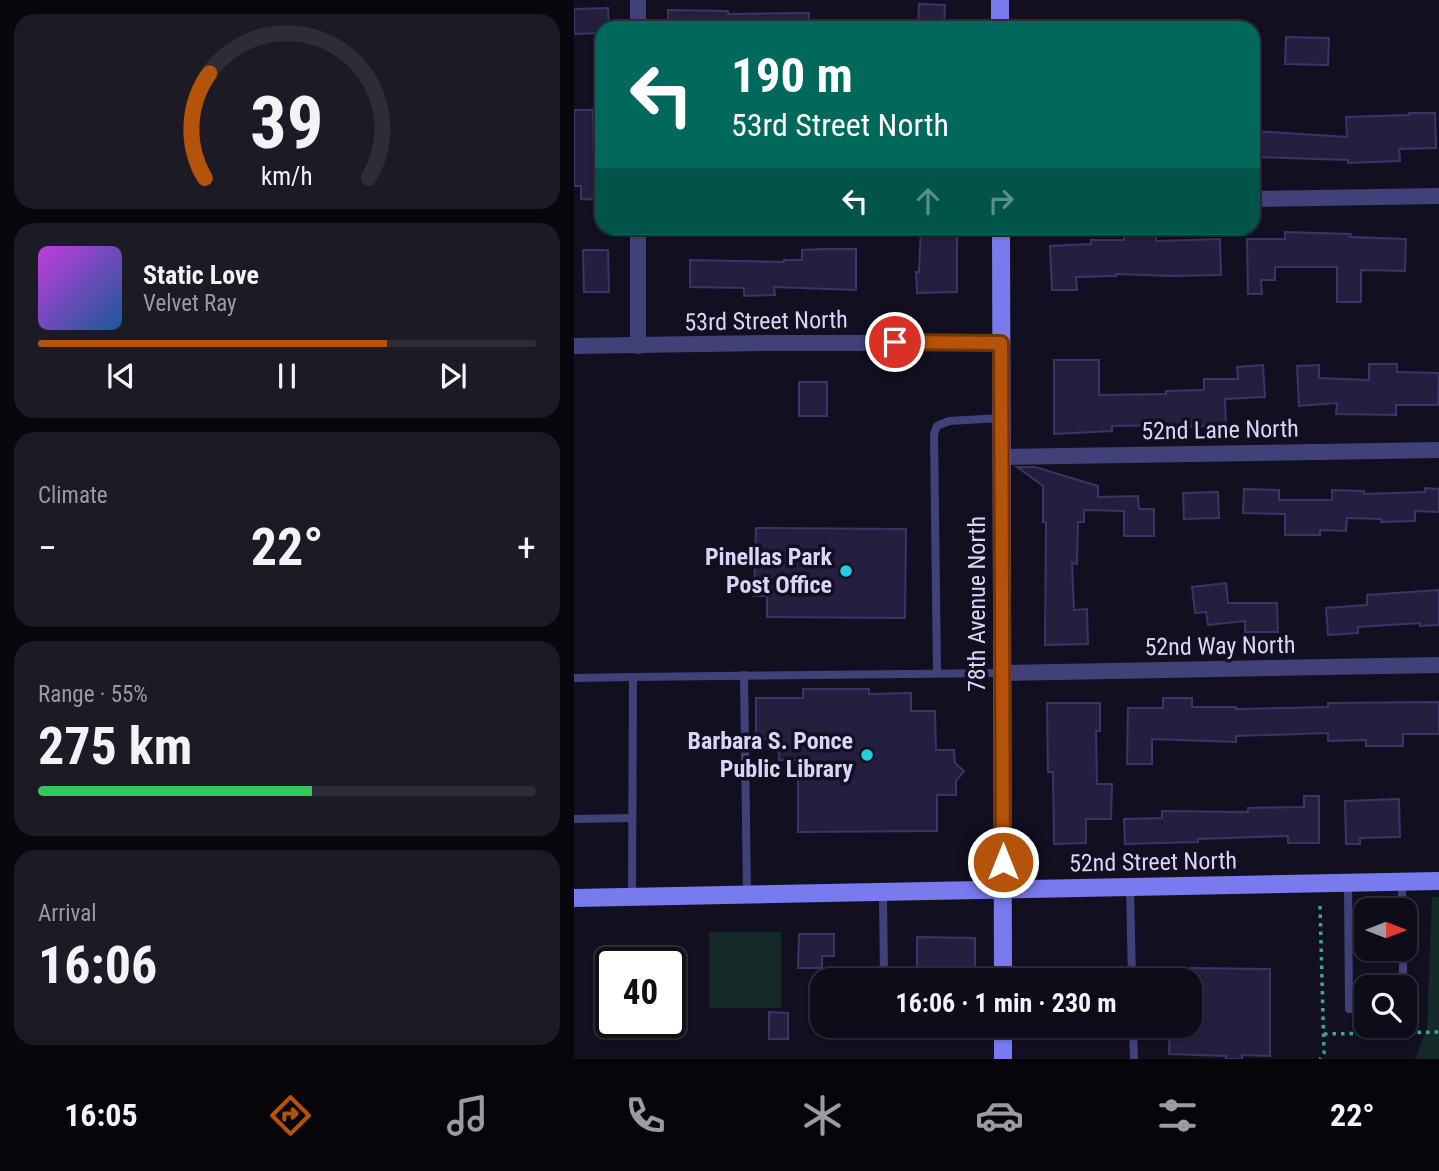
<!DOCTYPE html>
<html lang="en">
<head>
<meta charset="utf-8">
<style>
	:root { --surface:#0e0c18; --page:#1c1a25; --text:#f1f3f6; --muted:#9b9ba2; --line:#2e2c37; --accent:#b45309 }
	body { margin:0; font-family:"Roboto Condensed",sans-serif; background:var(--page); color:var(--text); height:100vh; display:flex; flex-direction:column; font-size:26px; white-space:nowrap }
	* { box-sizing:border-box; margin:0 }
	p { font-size:23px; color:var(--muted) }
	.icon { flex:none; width:38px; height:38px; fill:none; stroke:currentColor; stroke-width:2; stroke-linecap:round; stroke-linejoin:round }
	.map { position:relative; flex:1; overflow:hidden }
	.drawer { display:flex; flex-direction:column; gap:14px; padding:14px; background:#08070d; width:574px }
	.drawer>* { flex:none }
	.banner { position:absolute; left:21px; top:21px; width:665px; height:214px; border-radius:21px; box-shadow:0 2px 5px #0004,0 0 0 2px var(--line); background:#00695c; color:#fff; overflow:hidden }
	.needle { width:46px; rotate:90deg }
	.tools { position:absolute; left:780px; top:898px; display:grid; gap:14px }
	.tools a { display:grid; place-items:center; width:63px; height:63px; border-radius:14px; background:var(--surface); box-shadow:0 2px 5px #0004,0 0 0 2px var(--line); font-size:35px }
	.speed { position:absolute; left:21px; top:947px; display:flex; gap:14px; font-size:35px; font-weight:700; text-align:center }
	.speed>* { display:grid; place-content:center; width:91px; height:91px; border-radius:50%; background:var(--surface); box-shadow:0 2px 5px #0004,0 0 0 2px var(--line); line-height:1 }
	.speed .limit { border:4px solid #111; border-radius:10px; background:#fff; color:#111 }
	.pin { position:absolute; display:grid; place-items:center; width:60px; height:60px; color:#fff; margin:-30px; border:4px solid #fff; border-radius:50%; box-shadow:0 2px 7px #0007 }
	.me { position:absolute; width:77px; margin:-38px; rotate:0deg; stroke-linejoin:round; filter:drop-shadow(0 0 5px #0008) }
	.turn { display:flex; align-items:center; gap:24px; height:147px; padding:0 21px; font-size:32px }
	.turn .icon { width:91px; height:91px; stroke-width:2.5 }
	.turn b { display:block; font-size:49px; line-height:60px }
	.lanes { display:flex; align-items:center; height:66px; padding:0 21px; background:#0003; justify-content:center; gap:35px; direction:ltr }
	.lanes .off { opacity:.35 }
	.big { font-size:52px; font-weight:700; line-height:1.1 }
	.drawer .card { flex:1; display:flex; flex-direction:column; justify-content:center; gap:10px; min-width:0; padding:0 24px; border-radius:21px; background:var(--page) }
	.drawer .dial { align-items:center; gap:0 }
	.dial svg { height:182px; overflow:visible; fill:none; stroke:var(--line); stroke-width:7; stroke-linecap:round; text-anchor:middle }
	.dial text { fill:var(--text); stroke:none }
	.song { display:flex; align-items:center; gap:21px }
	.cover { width:84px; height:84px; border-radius:10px; background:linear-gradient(135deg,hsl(290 70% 55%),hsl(210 70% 35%)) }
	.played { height:7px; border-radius:4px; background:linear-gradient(90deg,var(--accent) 70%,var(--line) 70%) }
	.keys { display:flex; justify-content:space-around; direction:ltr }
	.heat { display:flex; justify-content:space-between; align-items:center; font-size:38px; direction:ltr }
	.charge { height:10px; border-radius:5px; background:linear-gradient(90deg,#34c759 55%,var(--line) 0) }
	.trip { position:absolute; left:236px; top:968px; width:392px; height:70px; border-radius:21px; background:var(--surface); box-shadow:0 2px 5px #0004,0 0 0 2px var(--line); font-weight:700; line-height:70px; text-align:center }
	.menu { display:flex; height:112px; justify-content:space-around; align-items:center; background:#06050a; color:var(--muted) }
	.menu .icon { width:49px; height:49px }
	.menu .selected { color:var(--accent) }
	.menu b { font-size:32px; color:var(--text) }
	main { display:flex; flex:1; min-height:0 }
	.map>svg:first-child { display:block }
	.green { fill:#142928 }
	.building { fill:#241f3f; stroke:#3c3468; stroke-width:2 }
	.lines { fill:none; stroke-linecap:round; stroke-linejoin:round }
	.path { stroke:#3ea59a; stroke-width:3.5; stroke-dasharray:3.5 5; stroke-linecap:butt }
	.lane { stroke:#414179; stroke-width:8 }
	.street { stroke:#414179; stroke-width:16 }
	.secondary { stroke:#787aed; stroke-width:18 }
	.route-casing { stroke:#753606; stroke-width:18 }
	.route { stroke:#b45309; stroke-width:12 }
	.poi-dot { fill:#1dd2dd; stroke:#121020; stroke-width:2.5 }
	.labels { text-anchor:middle; stroke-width:7; stroke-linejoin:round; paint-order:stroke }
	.street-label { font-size:24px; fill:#d8d5f9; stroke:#121020 }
	.poi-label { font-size:24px; font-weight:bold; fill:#d8d5f9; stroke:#121020; text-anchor:end }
</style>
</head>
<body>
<main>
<section class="drawer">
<div class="card dial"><svg viewBox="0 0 100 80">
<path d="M14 69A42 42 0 1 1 86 69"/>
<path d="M14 69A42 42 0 0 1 16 23" stroke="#b45309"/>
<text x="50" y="56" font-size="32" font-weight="700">39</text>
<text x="50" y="72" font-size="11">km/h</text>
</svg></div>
<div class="card">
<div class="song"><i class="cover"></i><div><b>Static Love</b><p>Velvet Ray</p></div></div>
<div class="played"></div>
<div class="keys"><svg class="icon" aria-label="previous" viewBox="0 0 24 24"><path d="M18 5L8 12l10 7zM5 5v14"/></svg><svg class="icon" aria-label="pause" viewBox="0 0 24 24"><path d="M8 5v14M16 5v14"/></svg><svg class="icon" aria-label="next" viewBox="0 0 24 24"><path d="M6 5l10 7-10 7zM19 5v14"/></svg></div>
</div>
<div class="card"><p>Climate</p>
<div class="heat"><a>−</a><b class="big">22°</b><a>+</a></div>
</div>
<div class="card"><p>Range · 55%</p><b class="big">275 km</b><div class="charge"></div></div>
<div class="card"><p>Arrival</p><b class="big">16:06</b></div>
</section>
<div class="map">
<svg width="865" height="1059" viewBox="0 0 865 1059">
	<rect width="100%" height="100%" fill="#121020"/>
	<g class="green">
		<polygon points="858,897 865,897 865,1059 841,1059 853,1029"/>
		<rect x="135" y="932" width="72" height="76"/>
	</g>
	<g class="building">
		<polygon points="345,4 371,5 370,28 344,28"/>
		<polygon points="34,8 35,28 28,28 28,33 0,34 0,9"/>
		<polygon points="94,10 154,11 154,14 235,13 234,28 94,28"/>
		<polygon points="712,37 755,38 754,65 711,64"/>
		<polygon points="0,110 19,110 20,160 28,160 28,200 7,199 7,186 0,186"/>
		<polygon points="835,113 861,113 862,148 825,149 826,161 774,163 774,160 679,157 679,131 773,137 772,117 835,115"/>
		<polygon points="347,228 383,228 383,292 343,293 342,272 345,272"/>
		<polygon points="711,232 777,234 776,237 832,239 831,271 787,270 787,302 763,302 763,267 701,267 701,280 687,280 688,294 674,294 673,239 711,239"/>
		<polygon points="550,233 582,234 582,241 646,239 647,275 597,276 542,274 542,276 502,277 503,290 478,290 476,246 517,244 517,240 550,240"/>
		<polygon points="249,249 282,249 282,290 200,287 201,295 170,296 170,288 116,287 116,260 210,262 210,260 228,260 228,250"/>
		<polygon points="9,250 34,250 35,292 10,292"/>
		<polygon points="480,360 525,360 525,395 592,394 592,391 630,390 630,379 664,379 663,367 689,365 691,397 651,399 652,425 594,428 594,425 538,426 538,431 480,434"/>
		<polygon points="795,364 823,364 823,372 865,373 864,405 822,405 822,415 762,414 763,403 725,406 723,366 745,365 745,378 795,380"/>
		<rect x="225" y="382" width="28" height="34"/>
		<polygon points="443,467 461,467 524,486 524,497 564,496 565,509 580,509 580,536 550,536 550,511 510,510 510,522 504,522 503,564 498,563 500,610 513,609 514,644 471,645 472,522 469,522 469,486"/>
		<polygon points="851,488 865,489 865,512 841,511 841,521 807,522 807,519 773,518 772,531 746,530 746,535 711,535 711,514 669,513 670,489 705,490 705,500 758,500 758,490 790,491 790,494 851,492"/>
		<polygon points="644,492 645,518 610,519 609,493"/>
		<polygon points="182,528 332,529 331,618 193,617 193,596 180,596"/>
		<polygon points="652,583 654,603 703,603 704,632 671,632 671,621 634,625 632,612 621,613 618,587"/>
		<polygon points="865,590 865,625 846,626 846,623 784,627 784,633 754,635 752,608 793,605 793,595"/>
		<polygon points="229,689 295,689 295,694 337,693 337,711 361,711 362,750 380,750 381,763 390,771 382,781 382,795 363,795 363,831 224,832 224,760 205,760 204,739 182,739 182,698 229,698"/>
		<polygon points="589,698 618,698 618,707 662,707 662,709 754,707 754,703 865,702 865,734 829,734 829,746 792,746 792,740 754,741 754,733 662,736 662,742 578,739 578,764 553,764 554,708 589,708"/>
		<polygon points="473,703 526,703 526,731 522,731 523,784 538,784 537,819 512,819 512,843 480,844 479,772 474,772"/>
		<polygon points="730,796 745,796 745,843 714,843 714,836 624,839 624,842 551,844 550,819 588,818 588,811 674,812 674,808 730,807"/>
		<polygon points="825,799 826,837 786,838 786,844 772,844 771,801"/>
		<polygon points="225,934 260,934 260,956 248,956 248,968 224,968"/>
		<polygon points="343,937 401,938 401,980 343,980"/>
		<polygon points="616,968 696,969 696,1056 668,1055 668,1059 652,1059 652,1056 595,1054 596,1026 616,1026"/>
		<polygon points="195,1012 214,1013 214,1039 195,1039"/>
	</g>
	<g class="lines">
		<g class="path">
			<polyline points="746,906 750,1053 746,1059"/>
			<polyline points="750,1034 865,1032"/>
		</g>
		<g class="lane">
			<polyline points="363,673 360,434 363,426 375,421 428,418"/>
			<polyline points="170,675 173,894"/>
			<polyline points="0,678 59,677"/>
			<polyline points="0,819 58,818"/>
			<polyline points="828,881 828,910"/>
			<polyline points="774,883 775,1009 793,1008"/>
			<polyline points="556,887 558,980"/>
			<polyline points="309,892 310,980"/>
			<polyline points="58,896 59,677 428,673"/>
			<polyline points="829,948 829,987"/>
			<polyline points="559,1026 560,1059"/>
		</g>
		<g class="street">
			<polyline points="64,0 64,28"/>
			<polyline points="679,199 865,196"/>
			<polyline points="64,228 64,346"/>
			<polyline points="0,346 193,343 427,343"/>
			<polyline points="428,457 865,450"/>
			<polyline points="428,673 865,665"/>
		</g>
		<g class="secondary">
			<polyline points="426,0 426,28"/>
			<polyline points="427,228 429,980"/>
			<polyline points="0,898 865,881"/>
			<polyline points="429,1026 429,1059"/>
		</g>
	</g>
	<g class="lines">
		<defs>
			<polyline id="route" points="321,342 427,343 429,862"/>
		</defs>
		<use href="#route" class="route-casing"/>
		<use href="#route" class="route"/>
	</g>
	<g class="poi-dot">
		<circle cx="272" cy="571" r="7"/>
		<circle cx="293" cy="755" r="7"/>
	</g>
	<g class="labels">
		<g class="street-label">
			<text transform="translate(192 321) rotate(-1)" y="8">53rd Street North</text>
			<text transform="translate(646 430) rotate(-1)" y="8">52nd Lane North</text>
			<text transform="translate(403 604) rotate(-90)" y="8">78th Avenue North</text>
			<text transform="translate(646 646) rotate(-1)" y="8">52nd Way North</text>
			<text transform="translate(579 862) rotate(-1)" y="8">52nd Street North</text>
		</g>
		<g class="poi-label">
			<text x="258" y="565">Pinellas Park<tspan x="258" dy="28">Post Office</tspan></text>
			<text x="279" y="749">Barbara S. Ponce<tspan x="279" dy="28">Public Library</tspan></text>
		</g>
	</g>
</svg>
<div class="tools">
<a><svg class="needle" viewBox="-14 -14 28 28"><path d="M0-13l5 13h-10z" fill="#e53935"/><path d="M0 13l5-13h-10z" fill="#9b9ba2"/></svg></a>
<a><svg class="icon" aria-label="search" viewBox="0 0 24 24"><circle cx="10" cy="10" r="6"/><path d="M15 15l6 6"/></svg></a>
</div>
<div class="speed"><div class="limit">40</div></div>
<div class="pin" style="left:321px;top:342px;background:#d93025"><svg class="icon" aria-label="arrive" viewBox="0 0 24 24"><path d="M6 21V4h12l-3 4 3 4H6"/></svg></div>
<svg class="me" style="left:429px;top:862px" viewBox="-20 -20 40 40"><circle r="17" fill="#b45309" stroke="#fff" stroke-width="3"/><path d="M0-11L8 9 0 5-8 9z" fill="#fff"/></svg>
<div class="trip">16:06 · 1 min · 230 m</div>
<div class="banner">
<div class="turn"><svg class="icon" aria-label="left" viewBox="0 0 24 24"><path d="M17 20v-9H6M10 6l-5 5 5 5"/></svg><div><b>190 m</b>53rd Street North</div></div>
<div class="lanes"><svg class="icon" aria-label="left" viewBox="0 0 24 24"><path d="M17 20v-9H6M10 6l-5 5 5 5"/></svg><svg class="icon off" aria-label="ahead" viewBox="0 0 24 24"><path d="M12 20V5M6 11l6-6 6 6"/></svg><svg class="icon off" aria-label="right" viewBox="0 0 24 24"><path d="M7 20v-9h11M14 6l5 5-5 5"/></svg></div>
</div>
</div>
</main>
<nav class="menu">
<b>16:05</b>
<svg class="icon selected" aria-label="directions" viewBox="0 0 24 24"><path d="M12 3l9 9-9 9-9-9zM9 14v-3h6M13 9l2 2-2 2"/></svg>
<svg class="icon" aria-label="music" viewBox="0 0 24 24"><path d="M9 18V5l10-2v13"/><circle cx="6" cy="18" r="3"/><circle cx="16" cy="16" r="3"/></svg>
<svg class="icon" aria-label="phone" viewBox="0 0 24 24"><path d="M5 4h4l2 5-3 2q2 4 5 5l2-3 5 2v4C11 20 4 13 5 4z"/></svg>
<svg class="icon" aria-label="climate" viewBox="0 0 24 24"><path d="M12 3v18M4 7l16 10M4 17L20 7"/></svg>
<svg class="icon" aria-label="car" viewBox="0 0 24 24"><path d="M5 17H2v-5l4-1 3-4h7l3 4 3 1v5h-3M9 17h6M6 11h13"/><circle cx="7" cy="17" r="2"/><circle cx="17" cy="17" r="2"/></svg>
<svg class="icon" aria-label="filters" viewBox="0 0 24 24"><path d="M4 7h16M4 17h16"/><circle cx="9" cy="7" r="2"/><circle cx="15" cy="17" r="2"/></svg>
<b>22°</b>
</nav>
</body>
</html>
